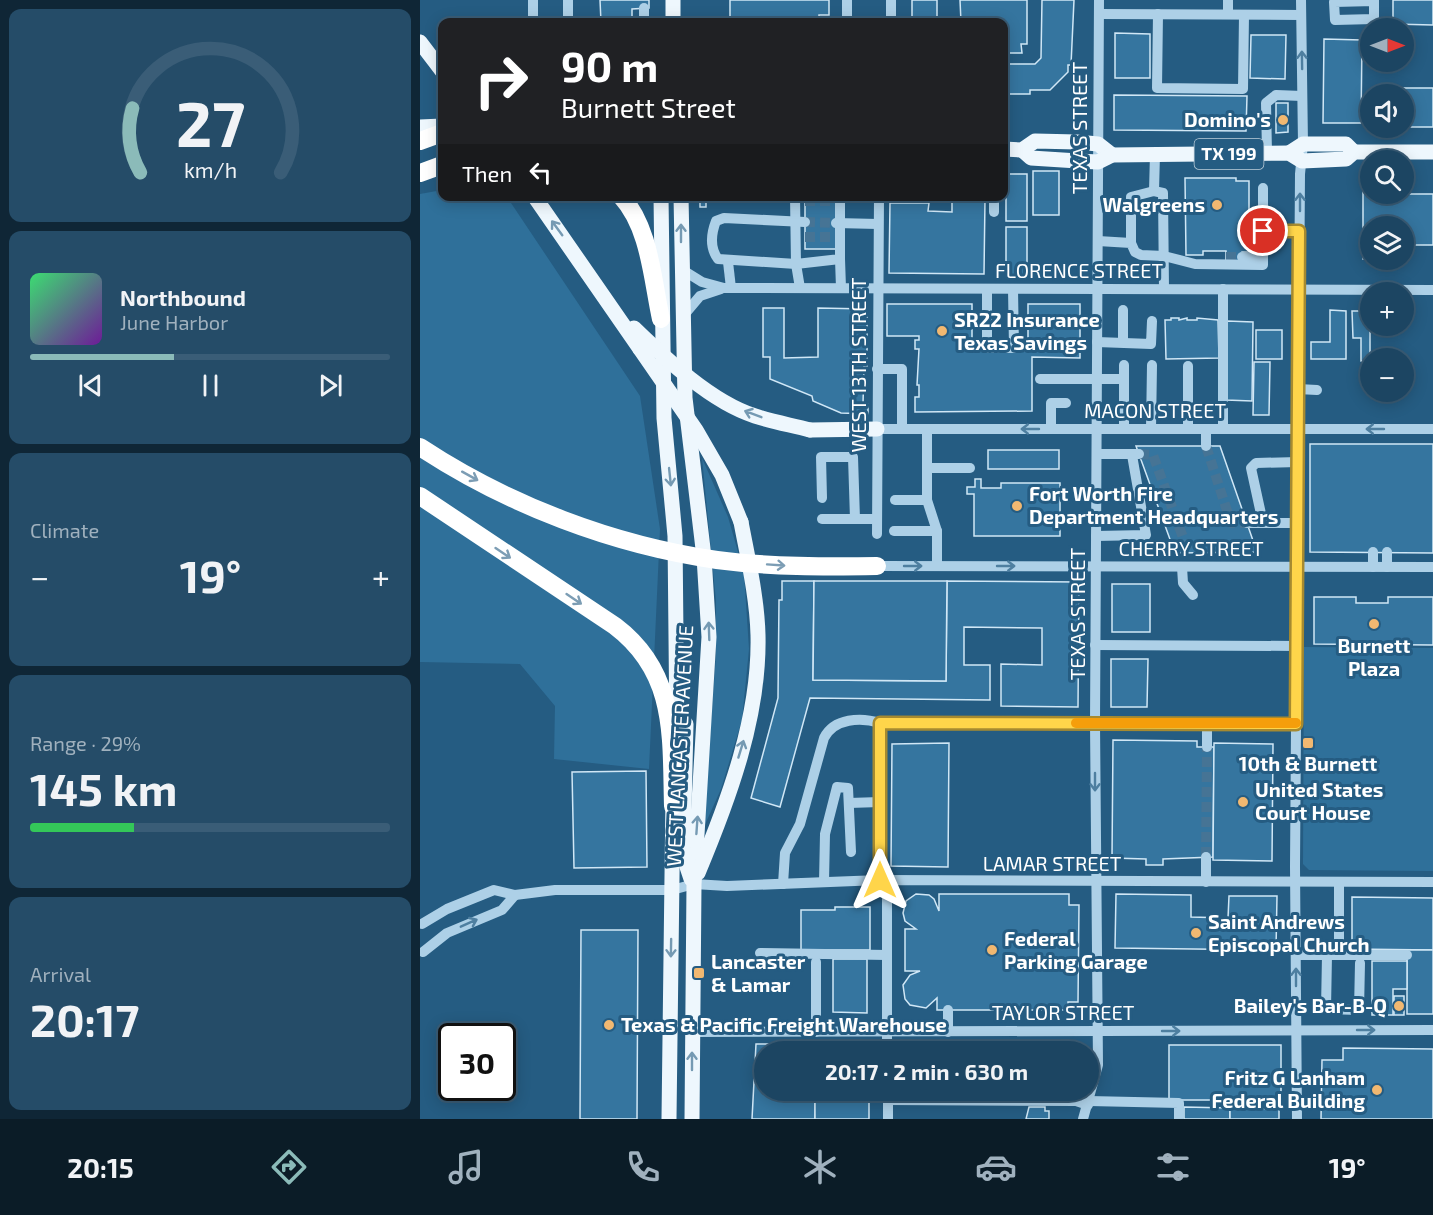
<!DOCTYPE html>
<html lang="en">
<head>
<meta charset="utf-8">
<style>
	:root { --surface:#1c4562; --page:#254c68; --text:#f1f3f6; --muted:#a0b1be; --line:#3a5d77; --accent:#8bbbb9 }
	body { margin:0; font-family:"Exo 2",sans-serif; background:var(--page); color:var(--text); height:100vh; display:flex; flex-direction:column; font-size:22px; white-space:nowrap }
	* { box-sizing:border-box; margin:0 }
	p { font-size:20px; color:var(--muted) }
	.icon { flex:none; width:33px; height:33px; fill:none; stroke:currentColor; stroke-width:2; stroke-linecap:round; stroke-linejoin:round }
	.map { position:relative; flex:1; overflow:hidden }
	.side { display:flex; flex-direction:column; gap:9px; padding:9px; background:#0f2636; width:420px }
	.side>* { flex:none }
	.banner { position:absolute; left:18px; top:18px; width:570px; height:183px; border-radius:12px; box-shadow:0 3px 15px #0003,0 0 0 2px var(--line); background:#202124; color:#fff; overflow:hidden }
	.needle { width:39px; rotate:90deg }
	.controls { position:absolute; left:940px; top:18px; display:grid; gap:12px }
	.controls a { display:grid; place-items:center; width:54px; height:54px; border-radius:50%; background:var(--surface); box-shadow:0 3px 15px #0003,0 0 0 2px var(--line); font-size:30px }
	.speed { position:absolute; left:18px; top:1023px; display:flex; gap:12px; font-size:30px; font-weight:700; text-align:center }
	.speed>* { display:grid; place-content:center; width:78px; height:78px; border-radius:50%; background:var(--surface); box-shadow:0 3px 15px #0003,0 0 0 2px var(--line); line-height:1 }
	.speed .limit { border:3px solid #111; border-radius:9px; background:#fff; color:#111 }
	.pin { position:absolute; display:grid; place-items:center; width:51px; height:51px; color:#fff; margin:-26px; border:3px solid #fff; border-radius:50%; box-shadow:0 2px 6px #0007 }
	.me { position:absolute; width:66px; margin:-33px; rotate:0deg; stroke-linejoin:round; filter:drop-shadow(0 0 4px #0008) }
	.turn { display:flex; align-items:center; gap:21px; height:126px; padding:0 24px; font-size:27px }
	.turn .icon { width:78px; height:78px; stroke-width:2.5 }
	.turn b { display:block; font-size:42px; line-height:51px }
	.then { display:flex; align-items:center; height:57px; padding:0 24px; background:#0003; gap:12px; font-size:22px }
	.big { font-size:45px; font-weight:700; line-height:1.1 }
	.side .card { flex:1; display:flex; flex-direction:column; justify-content:center; gap:9px; min-width:0; padding:0 21px; border-radius:12px; background:var(--page) }
	.side .dial { align-items:center; gap:0 }
	.dial svg { height:156px; overflow:visible; fill:none; stroke:var(--line); stroke-width:7; stroke-linecap:round; text-anchor:middle }
	.dial text { fill:var(--text); stroke:none }
	.song { display:flex; align-items:center; gap:18px }
	.cover { width:72px; height:72px; border-radius:9px; background:linear-gradient(135deg,hsl(140 70% 55%),hsl(280 70% 35%)) }
	.played { height:6px; border-radius:3px; background:linear-gradient(90deg,var(--accent) 40%,var(--line) 40%) }
	.keys { display:flex; justify-content:space-around; direction:ltr }
	.heat { display:flex; justify-content:space-between; align-items:center; font-size:33px; direction:ltr }
	.charge { height:9px; border-radius:4px; background:linear-gradient(90deg,#34c759 29%,var(--line) 0) }
	.trip { position:absolute; left:334px; top:1041px; width:345px; height:60px; border-radius:30px; background:var(--surface); box-shadow:0 3px 15px #0003,0 0 0 2px var(--line); font-weight:700; line-height:60px; text-align:center }
	.tabs { display:flex; height:96px; justify-content:space-around; align-items:center; background:#0b1c27; color:var(--muted) }
	.tabs .icon { width:42px; height:42px }
	.tabs .active { color:var(--accent) }
	.tabs b { font-size:27px; color:var(--text) }
	main { display:flex; flex:1; min-height:0 }
	.map>svg:first-child { display:block }
	.green { fill:#2f709a }
	.building { fill:#35759f; stroke:#d0e7f6; stroke-width:1.5 }
	.lines { fill:none; stroke-linecap:round; stroke-linejoin:round }
	.minor-tunnel { stroke:#467495; stroke-width:10; stroke-dasharray:10 5; stroke-linecap:butt }
	.minor { stroke:#add0e7; stroke-width:10 }
	.major { stroke:#eef7fd; stroke-width:15 }
	.highway { stroke:#fff; stroke-width:18 }
	.major-bridge { stroke:#eef7fd; stroke-width:15 }
	.highway-bridge { stroke:#fff; stroke-width:18 }
	.oneway { stroke:#4e7fa0 }
	.oneway2 { stroke:#759ab3 }
	.oneway3 { stroke:#7c9db4 }
	.route-casing { stroke:#a68a30; stroke-width:15 }
	.route { stroke:#ffd54a; stroke-width:10 }
	.slow { stroke:#f59e0b; stroke-width:10 }
	.poi-dot { fill:#f1b871; stroke:#255c82; stroke-width:2 }
	.labels { text-anchor:middle; stroke-width:6; stroke-linejoin:round; paint-order:stroke }
	.shield { fill:#255c82; stroke:#beceda; stroke-width:1.5 }
	.shield-label { font-size:18px; font-weight:bold; fill:#fff }
	.poi-label { font-size:20px; font-weight:bold; fill:#fff; stroke:#255c82; text-anchor:start }
	.street-label { font-size:20px; fill:#fff; stroke:#255c82 }
</style>
</head>
<body>
<main>
<section class="side">
<div class="card dial"><svg viewBox="0 0 100 80">
<path d="M14 69A42 42 0 1 1 86 69"/>
<path d="M14 69A42 42 0 0 1 10 36" stroke="#8bbbb9"/>
<text x="50" y="56" font-size="32" font-weight="700">27</text>
<text x="50" y="72" font-size="11">km/h</text>
</svg></div>
<div class="card">
<div class="song"><i class="cover"></i><div><b>Northbound</b><p>June Harbor</p></div></div>
<div class="played"></div>
<div class="keys"><svg class="icon" aria-label="previous" viewBox="0 0 24 24"><path d="M18 5L8 12l10 7zM5 5v14"/></svg><svg class="icon" aria-label="pause" viewBox="0 0 24 24"><path d="M8 5v14M16 5v14"/></svg><svg class="icon" aria-label="next" viewBox="0 0 24 24"><path d="M6 5l10 7-10 7zM19 5v14"/></svg></div>
</div>
<div class="card"><p>Climate</p>
<div class="heat"><a>−</a><b class="big">19°</b><a>+</a></div>
</div>
<div class="card"><p>Range · 29%</p><b class="big">145 km</b><div class="charge"></div></div>
<div class="card"><p>Arrival</p><b class="big">20:17</b></div>
</section>
<div class="map">
<svg width="1013" height="1119" viewBox="0 0 1013 1119">
	<rect width="100%" height="100%" fill="#255c82"/>
	<g class="green">
		<polygon points="22,190 22,196 87,197 220,396 240,529 229,769 134,759 135,706 100,664 0,662 0,194"/>
		<polygon points="282,458 308,517 324,573 329,649 322,720 301,789 283,829 296,655 296,601"/>
		<polygon points="884,647 1013,648 1013,871 889,870 883,864"/>
	</g>
	<g class="building">
		<polygon points="180,0 229,0 229,8 212,9 212,22 181,22"/>
		<polygon points="310,0 409,0 409,15 399,15 399,22 310,22"/>
		<rect x="492" y="0" width="25" height="22"/>
		<polygon points="540,0 607,0 607,44 601,44 602,53 584,53 584,22 541,22"/>
		<polygon points="622,0 654,0 651,65 648,65 648,72 630,90 610,90 610,94 584,94 584,64 615,64 621,58"/>
		<polygon points="973,0 1013,0 1013,25 973,24"/>
		<polygon points="695,33 730,34 730,78 695,78"/>
		<polygon points="831,35 866,35 865,79 830,78"/>
		<polygon points="904,39 942,40 941,123 903,123"/>
		<polygon points="981,88 1013,88 1013,127 984,127 984,94 981,94"/>
		<polygon points="694,95 827,96 826,131 694,130"/>
		<polygon points="856,103 868,103 868,132 856,133"/>
		<rect x="613" y="171" width="26" height="44"/>
		<rect x="586" y="174" width="21" height="47"/>
		<polygon points="765,178 816,178 816,181 829,181 829,252 822,252 822,261 806,261 806,251 783,251 783,255 766,255"/>
		<polygon points="943,187 951,187 951,194 1013,194 1013,245 984,245 984,226 951,226 951,259 943,259"/>
		<polygon points="280,196 341,196 341,199 286,198 286,207 280,207"/>
		<rect x="385" y="196" width="31" height="53"/>
		<polygon points="532,198 565,199 564,274 469,273 470,203 509,203 508,211 532,212"/>
		<rect x="586" y="227" width="21" height="48"/>
		<polygon points="467,304 552,304 552,351 608,351 608,304 660,304 660,358 612,357 612,411 495,412 495,397 499,397 499,385 497,385 499,349 495,349 495,340 499,340 499,336 467,336"/>
		<polygon points="343,308 364,308 364,358 398,357 398,308 447,309 447,366 444,366 443,404 448,404 448,414 421,413 393,401 392,396 350,379 350,357 343,357"/>
		<polygon points="910,310 926,311 926,359 891,359 891,342 910,342"/>
		<polygon points="932,311 950,311 950,361 941,361 941,338 933,338"/>
		<polygon points="751,318 759,318 759,320 767,318 767,320 777,320 777,318 798,320 799,358 746,359 745,320 751,320"/>
		<polygon points="807,321 833,322 832,401 806,400"/>
		<rect x="836" y="330" width="26" height="29"/>
		<polygon points="834,362 850,362 849,415 833,415"/>
		<polygon points="890,444 1013,444 1013,553 890,552"/>
		<polygon points="716,446 800,446 837,552 755,553"/>
		<rect x="568" y="450" width="71" height="19"/>
		<polygon points="555,479 561,479 561,488 581,488 581,483 640,483 640,536 554,536 554,494 547,494 547,487 555,487"/>
		<polygon points="362,581 394,581 393,680 526,681 527,581 659,582 658,707 581,706 581,664 622,665 622,628 544,627 544,665 570,665 570,700 390,698 360,807 331,798 358,698 359,600 362,600"/>
		<polygon points="394,581 527,581 526,681 393,680"/>
		<rect x="692" y="584" width="38" height="48"/>
		<polygon points="894,597 936,597 936,603 968,603 968,597 1013,597 1013,645 894,644"/>
		<polygon points="691,659 728,659 727,707 691,707"/>
		<polygon points="693,740 777,741 777,747 794,747 793,857 743,859 743,865 726,865 726,859 692,858"/>
		<polygon points="529,743 528,867 471,866 472,744"/>
		<polygon points="794,743 853,744 852,861 793,860"/>
		<polygon points="226,771 227,867 154,868 152,772"/>
		<polygon points="496,894 509,895 514,899 519,911 519,894 649,894 649,905 659,905 658,1002 648,1002 648,1010 517,1010 517,998 506,1008 490,1005 485,999 483,985 490,975 500,971 485,971 485,929 496,929 485,921 483,913 486,901"/>
		<polygon points="696,894 771,895 771,917 808,918 809,896 857,896 856,950 695,948"/>
		<polygon points="932,897 1013,898 1013,950 932,949"/>
		<polygon points="415,907 450,907 450,950 381,950 381,910 415,910"/>
		<polygon points="161,930 218,930 217,1119 160,1119"/>
		<rect x="987" y="950" width="26" height="64"/>
		<polygon points="413,959 447,959 447,1013 413,1012"/>
		<polygon points="952,961 987,961 987,989 973,989 973,1015 952,1015"/>
		<rect x="974" y="996" width="10" height="19"/>
		<polygon points="336,1044 395,1044 395,1052 345,1052 345,1090 395,1090 395,1119 332,1119"/>
		<rect x="395" y="1044" width="54" height="8"/>
		<rect x="749" y="1045" width="112" height="55"/>
		<polygon points="923,1048 1013,1049 1013,1119 901,1119 902,1060 923,1060"/>
		<rect x="395" y="1090" width="54" height="29"/>
		<polygon points="609,1107 625,1107 625,1111 629,1111 629,1119 606,1119"/>
		<polygon points="764,1107 810,1108 810,1119 764,1119"/>
		<polygon points="810,1108 859,1109 859,1119 810,1119"/>
	</g>
	<g class="lines">
		<g class="minor-tunnel">
			<polyline points="385,201 415,201"/>
			<polyline points="385,222 416,223"/>
			<polyline points="385,237 416,237"/>
			<polyline points="806,257 822,257"/>
			<polyline points="786,446 811,523 827,523"/>
			<polyline points="719,454 733,455 769,554"/>
			<polyline points="786,857 787,747"/>
		</g>
		<g class="minor">
			<polyline points="113,0 113,22"/>
			<polyline points="954,0 954,19 915,20 914,2 954,1"/>
			<polyline points="224,8 224,22"/>
			<polyline points="679,14 881,15"/>
			<polyline points="738,14 737,88 823,89 824,15"/>
			<polyline points="808,14 808,0"/>
			<polyline points="148,22 148,0"/>
			<polyline points="427,22 427,0"/>
			<polyline points="471,22 471,0"/>
			<polyline points="847,153 846,103 856,95 882,96"/>
			<polyline points="735,154 734,191 743,193 744,289"/>
			<polyline points="843,188 843,231 879,231"/>
			<polyline points="375,196 376,264 420,259 420,196"/>
			<polyline points="574,212 574,196"/>
			<polyline points="416,223 458,224"/>
			<polyline points="678,241 711,243 715,252 721,255 744,256 775,264 843,265 843,231"/>
			<polyline points="711,243 711,197 734,191"/>
			<polyline points="822,257 843,257"/>
			<polyline points="420,259 421,288"/>
			<polyline points="308,262 311,288"/>
			<polyline points="261,269 282,282 304,288 1013,290"/>
			<path d="M380,288l-4,-24 -78,-5c-9,-12 -7,-25 -2,-38l8,-3 81,4"/>
			<polyline points="567,289 567,348 594,348 593,289"/>
			<polyline points="264,315 280,296 301,289"/>
			<polyline points="677,342 731,344 732,321"/>
			<polyline points="703,342 703,310"/>
			<polyline points="704,365 704,429"/>
			<polyline points="457,369 482,369 482,429"/>
			<polyline points="620,379 704,379"/>
			<polyline points="878,389 897,390"/>
			<polyline points="457,429 1013,429"/>
			<polyline points="507,429 507,500 517,531 517,566"/>
			<polyline points="631,429 631,403 646,403"/>
			<polyline points="731,429 732,365"/>
			<polyline points="768,429 768,366"/>
			<polyline points="786,429 786,446"/>
			<polyline points="803,429 803,289"/>
			<polyline points="677,454 719,454"/>
			<polyline points="507,468 550,468"/>
			<polyline points="402,498 401,457 433,457 435,519 457,519"/>
			<polyline points="475,500 507,500"/>
			<polyline points="402,519 435,519"/>
			<polyline points="827,523 843,523"/>
			<polyline points="878,523 843,523 831,468 836,463 878,462"/>
			<polyline points="474,531 517,531"/>
			<polyline points="457,534 459,196"/>
			<polyline points="676,536 726,535 712,455"/>
			<polyline points="967,552 967,567"/>
			<polyline points="457,566 1013,567"/>
			<polyline points="762,567 763,583 773,595"/>
			<polyline points="953,567 953,552"/>
			<polyline points="675,645 877,646"/>
			<polyline points="460,723 460,880 467,888 467,1052"/>
			<polyline points="787,747 787,724"/>
			<polyline points="429,803 460,802"/>
			<polyline points="404,882 405,834 417,787 428,788 431,852"/>
			<polyline points="786,882 786,857"/>
			<polyline points="919,882 919,955"/>
			<path d="M363,884l2,-31 15,-29 24,-86c10,-20 37,-21 56,-15l416,1"/>
			<polyline points="2,924 27,909 74,890 95,895 135,890 252,890 274,884 307,886 460,880 1013,882"/>
			<polyline points="3,952 27,933 82,910 95,895"/>
			<polyline points="340,953 467,955"/>
			<polyline points="876,955 987,955"/>
			<polyline points="907,955 906,1009 939,1010 940,963"/>
			<polyline points="273,1032 1013,1030"/>
			<polyline points="396,1032 396,962"/>
			<polyline points="528,1032 528,1010"/>
			<polyline points="468,1090 468,1119"/>
			<polyline points="468,1100 656,1101 668,1105"/>
			<polyline points="669,1101 759,1103 759,1119"/>
			<polyline points="663,1119 678,1065 675,723 679,0"/>
			<polyline points="877,1119 875,867 880,174 883,144 881,0"/>
		</g>
		<g class="major">
			<polyline points="253,22 253,0"/>
			<polyline points="0,42 22,71"/>
			<polyline points="0,127 22,126"/>
			<polyline points="584,149 602,150 615,141 657,142 678,144 692,155"/>
			<polyline points="602,150 611,158 658,161 678,162 692,155 869,153 882,161 926,159 934,152 1013,152"/>
			<polyline points="869,153 883,144 926,144 934,152"/>
			<polyline points="114,196 220,349"/>
			<polyline points="241,196 244,418 255,536 257,738"/>
			<polyline points="261,196 265,398 284,557 289,637 274,884 272,1119"/>
			<polyline points="390,430 457,429"/>
			<polyline points="266,724 263,855 271,879"/>
			<path d="M278,873c31,-74 62,-157 60,-238 -1,-38 -10,-76 -17,-113"/>
			<polyline points="249,1119 253,795"/>
		</g>
		<g class="highway">
			<polyline points="0,141 22,133"/>
			<polyline points="0,173 22,165"/>
			<path d="M201,196c29,32 31,82 40,123"/>
			<path d="M0,496l195,130c62,47 56,110 58,180"/>
		</g>
		<g class="major-bridge">
			<path d="M214,328c32,31 77,74 121,88 18,6 36,9 55,14"/>
			<polyline points="220,349 276,430 302,475 321,522"/>
		</g>
		<path class="highway-bridge" d="M0,447c88,58 193,98 297,113 53,7 107,7 160,6"/>
	</g>
	<defs><path id="oneway-shaft" d="M-6 0H5M1.5-3L5.5 0L1.5 3" fill="none" stroke-width="1.6" stroke-linecap="round" stroke-linejoin="round" transform="scale(1.5)"/></defs>
	<g class="oneway">
		<use href="#oneway-shaft" transform="translate(882 60) rotate(-91)"/>
		<use href="#oneway-shaft" transform="translate(880 202) rotate(-90)"/>
		<use href="#oneway-shaft" transform="translate(610 429) rotate(180)"/>
		<use href="#oneway-shaft" transform="translate(955 429) rotate(-180)"/>
		<use href="#oneway-shaft" transform="translate(493 566)"/>
		<use href="#oneway-shaft" transform="translate(586 566)"/>
		<use href="#oneway-shaft" transform="translate(675 782) rotate(90)"/>
		<use href="#oneway-shaft" transform="translate(49 923) rotate(-24)"/>
		<use href="#oneway-shaft" transform="translate(876 977) rotate(-90)"/>
		<use href="#oneway-shaft" transform="translate(946 1030)"/>
		<use href="#oneway-shaft" transform="translate(751 1031)"/>
	</g>
	<g class="oneway2">
		<use href="#oneway-shaft" transform="translate(137 228) rotate(-126)"/>
		<use href="#oneway-shaft" transform="translate(261 233) rotate(-90)"/>
		<use href="#oneway-shaft" transform="translate(333 414) rotate(-159)"/>
		<use href="#oneway-shaft" transform="translate(250 477) rotate(84)"/>
		<use href="#oneway-shaft" transform="translate(289 631) rotate(-92)"/>
		<use href="#oneway-shaft" transform="translate(321 749) rotate(-73)"/>
		<use href="#oneway-shaft" transform="translate(277 825) rotate(-86)"/>
		<use href="#oneway-shaft" transform="translate(251 948) rotate(91)"/>
		<use href="#oneway-shaft" transform="translate(272 1061) rotate(-90)"/>
	</g>
	<g class="oneway3">
		<use href="#oneway-shaft" transform="translate(50 476) rotate(29)"/>
		<use href="#oneway-shaft" transform="translate(83 553) rotate(34)"/>
		<use href="#oneway-shaft" transform="translate(356 565) rotate(4)"/>
		<use href="#oneway-shaft" transform="translate(154 599) rotate(34)"/>
	</g>
	<g class="lines">
		<defs>
			<polyline id="route" points="460,880 460,723 876,724 879,231 843,231"/>
		</defs>
		<use href="#route" class="route-casing"/>
		<use href="#route" class="route"/>
		<polyline class="slow" points="656,723 876,723"/>
	</g>
	<g class="poi-dot">
		<circle cx="863" cy="120" r="6"/>
		<circle cx="797" cy="205" r="6"/>
		<circle cx="522" cy="331" r="6"/>
		<circle cx="597" cy="506" r="6"/>
		<circle cx="954" cy="624" r="6"/>
		<rect x="882" y="737" width="12" height="12" rx="3"/>
		<circle cx="823" cy="802" r="6"/>
		<circle cx="776" cy="933" r="6"/>
		<circle cx="572" cy="950" r="6"/>
		<rect x="273" y="967" width="12" height="12" rx="3"/>
		<circle cx="979" cy="1006" r="6"/>
		<circle cx="189" cy="1025" r="6"/>
		<circle cx="957" cy="1090" r="6"/>
	</g>
	<g class="labels">
		<rect class="shield" x="774.5" y="139" width="69" height="30" rx="4.5"/>
		<g class="shield-label">
			<text x="809" y="160">TX 199</text>
		</g>
		<g class="poi-label">
			<text x="851" y="127" text-anchor="end">Domino's</text>
			<text x="785" y="212" text-anchor="end">Walgreens</text>
			<text x="534" y="327">SR22 Insurance<tspan x="534" dy="23">Texas Savings</tspan></text>
			<text x="609" y="501">Fort Worth Fire<tspan x="609" dy="23">Department Headquarters</tspan></text>
			<text x="954" y="653" text-anchor="middle">Burnett<tspan x="954" dy="23">Plaza</tspan></text>
			<text x="888" y="771" text-anchor="middle">10th &amp; Burnett</text>
			<text x="835" y="797">United States<tspan x="835" dy="23">Court House</tspan></text>
			<text x="788" y="929">Saint Andrews<tspan x="788" dy="23">Episcopal Church</tspan></text>
			<text x="584" y="946">Federal<tspan x="584" dy="23">Parking Garage</tspan></text>
			<text x="291" y="969">Lancaster<tspan x="291" dy="23">&amp; Lamar</tspan></text>
			<text x="967" y="1013" text-anchor="end">Bailey's Bar-B-Q</text>
			<text x="201" y="1032">Texas &amp; Pacific Freight Warehouse</text>
			<text x="945" y="1085" text-anchor="end">Fritz G Lanham<tspan x="945" dy="23">Federal Building</tspan></text>
		</g>
		<g class="street-label">
			<text transform="translate(660 128) rotate(-90)" y="7">TEXAS STREET</text>
			<text x="659" y="278">FLORENCE STREET</text>
			<text transform="translate(439 365) rotate(-90)" y="7">WEST 13TH STREET</text>
			<text x="735" y="418">MACON STREET</text>
			<text x="771" y="556">CHERRY STREET</text>
			<text transform="translate(658 614) rotate(-90)" y="7">TEXAS STREET</text>
			<text transform="translate(260 746) rotate(-87)" y="7">WEST LANCASTER AVENUE</text>
			<text x="632" y="871">LAMAR STREET</text>
			<text x="643" y="1020">TAYLOR STREET</text>
		</g>
	</g>
</svg>
<div class="controls">
<a><svg class="needle" viewBox="-14 -14 28 28"><path d="M0-13l5 13h-10z" fill="#e53935"/><path d="M0 13l5-13h-10z" fill="#a0b1be"/></svg></a>
<a><svg class="icon" aria-label="sound" viewBox="0 0 24 24"><path d="M4 9h4l5-4v14l-5-4H4zM17 9q2 3 0 6"/></svg></a>
<a><svg class="icon" aria-label="search" viewBox="0 0 24 24"><circle cx="10" cy="10" r="6"/><path d="M15 15l6 6"/></svg></a>
<a><svg class="icon" aria-label="layers" viewBox="0 0 24 24"><path d="M12 4l9 5-9 5-9-5zM3 14l9 5 9-5"/></svg></a>
<a>+</a>
<a>−</a>
</div>
<div class="speed"><div class="limit">30</div></div>
<div class="pin" style="left:843px;top:231px;background:#d93025"><svg class="icon" aria-label="arrive" viewBox="0 0 24 24"><path d="M6 21V4h12l-3 4 3 4H6"/></svg></div>
<svg class="me" style="left:460px;top:880px" viewBox="-20 -20 40 40"><path d="M0-17L14 15 0 8-14 15z" fill="#ffd54a" stroke="#fff" stroke-width="4"/></svg>
<div class="trip">20:17 · 2 min · 630 m</div>
<div class="banner">
<div class="turn"><svg class="icon" aria-label="right" viewBox="0 0 24 24"><path d="M7 20v-9h11M14 6l5 5-5 5"/></svg><div><b>90 m</b>Burnett Street</div></div>
<div class="then">Then<svg class="icon" aria-label="left" viewBox="0 0 24 24"><path d="M17 20v-9H6M10 6l-5 5 5 5"/></svg></div>
</div>
</div>
</main>
<nav class="tabs">
<b>20:15</b>
<svg class="icon active" aria-label="directions" viewBox="0 0 24 24"><path d="M12 3l9 9-9 9-9-9zM9 14v-3h6M13 9l2 2-2 2"/></svg>
<svg class="icon" aria-label="music" viewBox="0 0 24 24"><path d="M9 18V5l10-2v13"/><circle cx="6" cy="18" r="3"/><circle cx="16" cy="16" r="3"/></svg>
<svg class="icon" aria-label="phone" viewBox="0 0 24 24"><path d="M5 4h4l2 5-3 2q2 4 5 5l2-3 5 2v4C11 20 4 13 5 4z"/></svg>
<svg class="icon" aria-label="climate" viewBox="0 0 24 24"><path d="M12 3v18M4 7l16 10M4 17L20 7"/></svg>
<svg class="icon" aria-label="car" viewBox="0 0 24 24"><path d="M5 17H2v-5l4-1 3-4h7l3 4 3 1v5h-3M9 17h6M6 11h13"/><circle cx="7" cy="17" r="2"/><circle cx="17" cy="17" r="2"/></svg>
<svg class="icon" aria-label="filters" viewBox="0 0 24 24"><path d="M4 7h16M4 17h16"/><circle cx="9" cy="7" r="2"/><circle cx="15" cy="17" r="2"/></svg>
<b>19°</b>
</nav>
</body>
</html>
